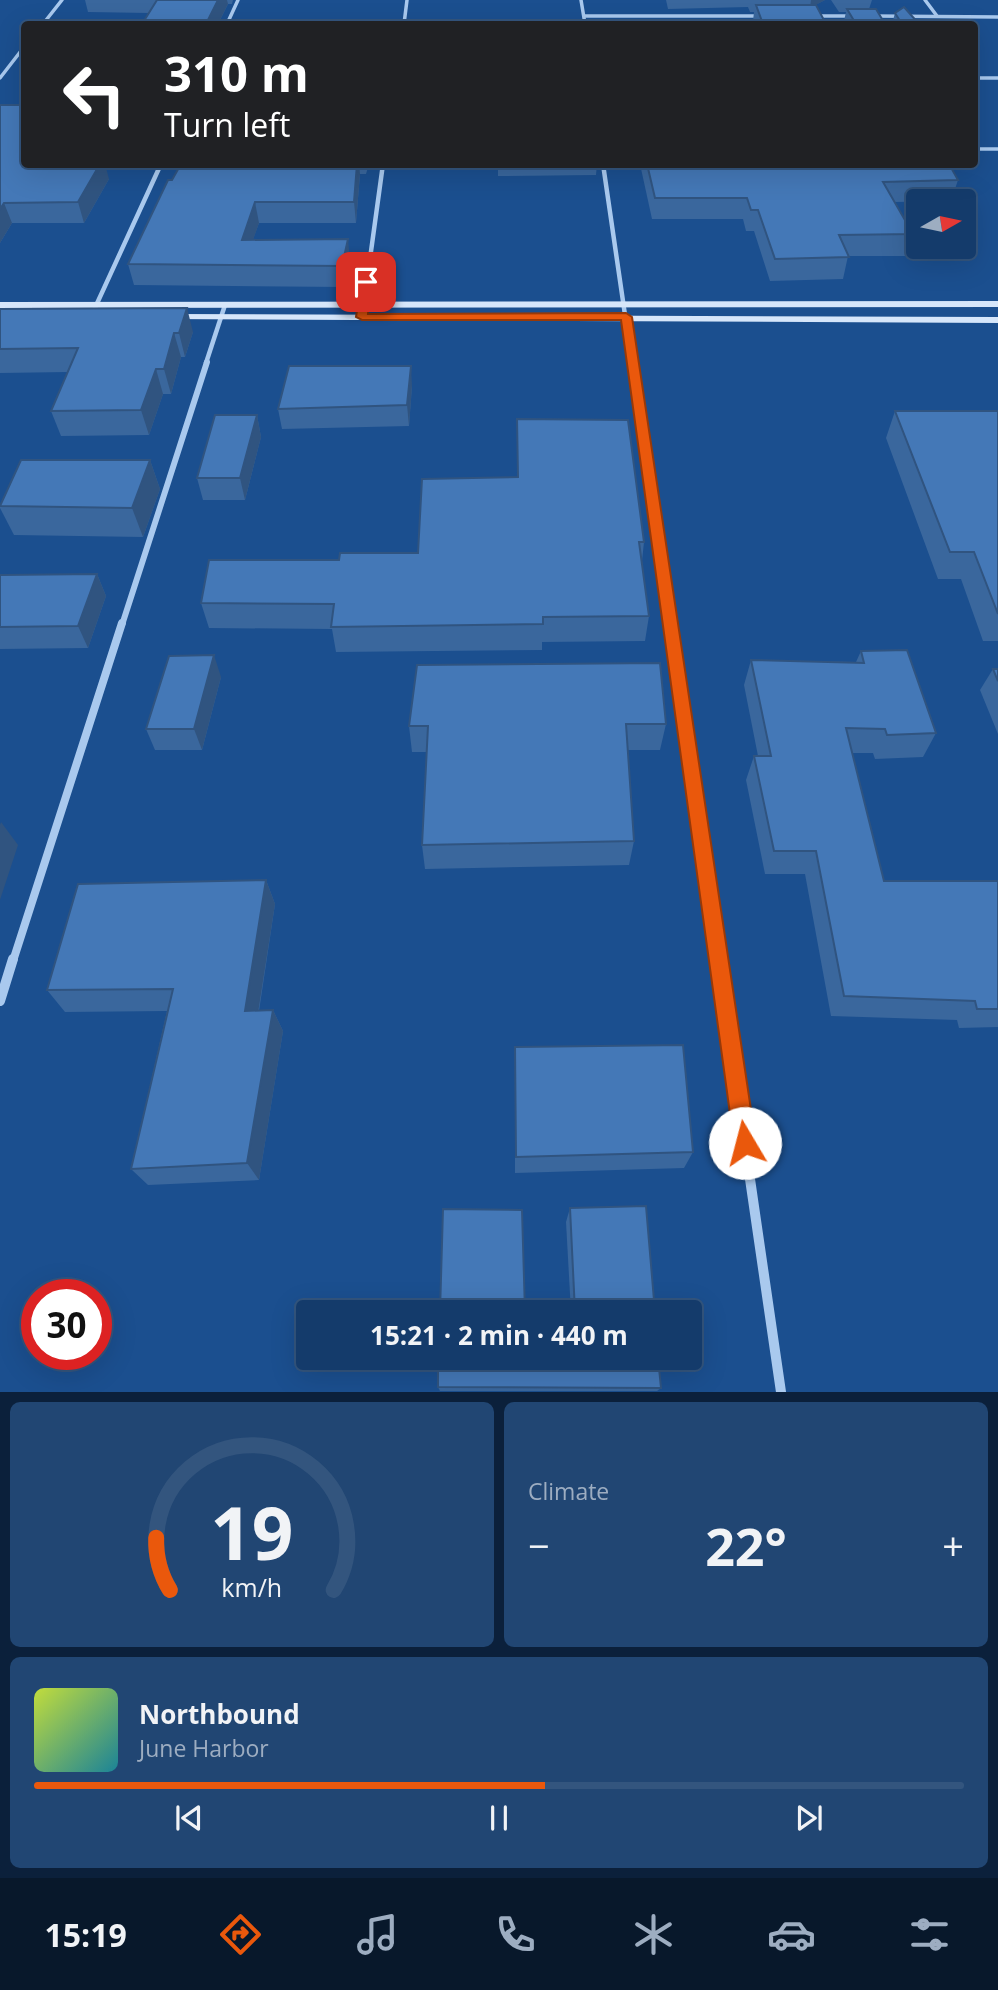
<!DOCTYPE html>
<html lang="en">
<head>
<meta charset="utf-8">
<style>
	:root { --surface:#143b6b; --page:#214673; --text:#f1f3f6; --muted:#9dadc1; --line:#33557e; --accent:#ea580c }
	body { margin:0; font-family:"Open Sans",sans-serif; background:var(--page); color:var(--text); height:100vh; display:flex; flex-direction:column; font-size:26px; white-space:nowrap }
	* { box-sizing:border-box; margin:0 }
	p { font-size:23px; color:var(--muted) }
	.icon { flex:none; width:38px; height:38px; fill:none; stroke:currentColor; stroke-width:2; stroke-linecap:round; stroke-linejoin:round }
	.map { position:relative; height:1392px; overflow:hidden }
	.details { display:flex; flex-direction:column; gap:10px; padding:10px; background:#0b203b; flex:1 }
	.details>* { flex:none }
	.guide { position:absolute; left:21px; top:21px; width:957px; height:147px; border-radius:7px; box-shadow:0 7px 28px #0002,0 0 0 2px var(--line); background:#202124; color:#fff; overflow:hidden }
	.needle { width:46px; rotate:81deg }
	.tools { position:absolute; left:906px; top:189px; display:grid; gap:14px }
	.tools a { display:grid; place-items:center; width:70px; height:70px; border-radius:7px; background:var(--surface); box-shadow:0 7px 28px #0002,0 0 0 2px var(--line); font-size:35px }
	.speed { position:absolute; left:21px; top:1279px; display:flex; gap:14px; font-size:35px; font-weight:700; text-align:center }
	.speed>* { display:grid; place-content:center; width:91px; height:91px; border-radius:50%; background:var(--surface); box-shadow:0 7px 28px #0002,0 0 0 2px var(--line); line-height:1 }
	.speed .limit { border:10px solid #d22; background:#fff; color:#111 }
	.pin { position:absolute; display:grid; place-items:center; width:60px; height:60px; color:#fff; margin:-30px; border-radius:14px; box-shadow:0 4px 10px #0006 }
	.me { position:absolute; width:77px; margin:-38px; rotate:352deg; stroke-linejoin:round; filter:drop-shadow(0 0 5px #0008) }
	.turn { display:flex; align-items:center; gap:24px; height:147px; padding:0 28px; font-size:32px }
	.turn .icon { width:91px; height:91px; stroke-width:2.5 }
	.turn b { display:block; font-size:49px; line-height:60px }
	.big { font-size:52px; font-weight:700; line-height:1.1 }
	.details .card { flex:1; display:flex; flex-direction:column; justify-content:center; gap:10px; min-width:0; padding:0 24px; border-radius:10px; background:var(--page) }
	.details .dial { align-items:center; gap:0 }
	.dial svg { height:182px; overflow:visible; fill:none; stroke:var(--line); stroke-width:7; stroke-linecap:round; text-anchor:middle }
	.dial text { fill:var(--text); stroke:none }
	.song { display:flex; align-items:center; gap:21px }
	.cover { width:84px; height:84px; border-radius:10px; background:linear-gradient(135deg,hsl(70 70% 55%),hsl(190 70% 35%)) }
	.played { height:7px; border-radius:4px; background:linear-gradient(90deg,var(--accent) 55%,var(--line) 55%) }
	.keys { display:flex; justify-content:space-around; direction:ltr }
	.heat { display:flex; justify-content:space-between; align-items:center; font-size:38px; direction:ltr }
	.details .tiles { flex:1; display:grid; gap:10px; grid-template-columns:1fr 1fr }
	.card:last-child { grid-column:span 2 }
	.trip { position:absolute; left:296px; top:1300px; width:406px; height:70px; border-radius:7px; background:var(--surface); box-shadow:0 7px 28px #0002,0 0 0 2px var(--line); font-weight:700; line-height:70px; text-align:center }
	.menu { display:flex; height:112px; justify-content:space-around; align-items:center; background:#08182b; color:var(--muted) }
	.menu .icon { width:49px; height:49px }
	.menu .on { color:var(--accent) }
	.menu b { font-size:32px; color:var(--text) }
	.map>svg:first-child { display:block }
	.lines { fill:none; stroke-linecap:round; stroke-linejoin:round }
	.street-far4 { stroke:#a9c9ee; stroke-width:3.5 }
	.street-far3 { stroke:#a9c9ee; stroke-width:4.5 }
	.street-far2 { stroke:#a9c9ee; stroke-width:6 }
	.street-far1 { stroke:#a9c9ee; stroke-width:8 }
	.street { stroke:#a9c9ee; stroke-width:10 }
	.secondary { fill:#d6e6fa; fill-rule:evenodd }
	.wall { fill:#3a679d }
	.shaded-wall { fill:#305480 }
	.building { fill:#4478b7; stroke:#305480; stroke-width:2 }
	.route { fill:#ea580c; stroke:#983908; stroke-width:2 }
</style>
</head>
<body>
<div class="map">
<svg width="998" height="1392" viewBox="0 0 998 1392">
	<rect width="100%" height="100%" fill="#1b4f8f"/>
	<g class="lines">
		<g class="street-far4">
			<polyline points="581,0 585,24"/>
			<polyline points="925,0 937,16"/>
			<polyline points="584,16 763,16"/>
			<polyline points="813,16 854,16"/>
			<polyline points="873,16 998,17"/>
			<polyline points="43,24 62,0"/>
			<polyline points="227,24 238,0"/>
			<polyline points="404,24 407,0"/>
			<polyline points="0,78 24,47"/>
			<polyline points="975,78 998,78"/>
			<polyline points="975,149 998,149"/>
		</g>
		<g class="street-far3">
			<polyline points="603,164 632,363"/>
			<polyline points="94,310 161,164"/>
			<polyline points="362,317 383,164"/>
			<polyline points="206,363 225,305"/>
		</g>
		<g class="street-far2">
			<polyline points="632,362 670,625"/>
			<polyline points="122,625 207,362"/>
		</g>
		<g class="street-far1">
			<polyline points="670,623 719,961"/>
			<polyline points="13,961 122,623"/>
		</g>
		<g class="street">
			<polyline points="718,959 781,1392"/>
			<polyline points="0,1001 13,959"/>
		</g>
		<g class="secondary">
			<polygon points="998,301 998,307 0,308 0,302"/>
			<polygon points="170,314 998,317 998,323 167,319 165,317"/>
		</g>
	</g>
	<g class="wall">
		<polygon points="85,0 233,0 232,4 228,4 218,24 142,24 149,13 88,12"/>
		<polygon points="666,0 825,0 815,5 826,24 754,24 753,21 754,12 750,12 748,7 668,9"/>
		<polygon points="831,0 872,0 869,9 885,24 846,24 844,21 846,12 839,12"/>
		<polygon points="895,13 919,24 892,24"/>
		<polygon points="0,105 24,164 109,179 84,223 12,223 0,243"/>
		<polygon points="181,164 369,164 366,174 360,174 356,223 259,223 253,239 350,260 345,287 134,285 128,264"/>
		<polygon points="498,164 597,164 596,175 498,176"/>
		<polygon points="640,164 949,164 958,180 951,201 895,202 913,234 906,256 848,256 843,279 770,281 754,231 746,231 743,219 652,219"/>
		<polygon points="0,309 193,332 185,357 181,357 171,394 163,394 149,435 61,436 51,411 68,372 0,373"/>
		<polygon points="412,386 409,426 282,429 278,409"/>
		<polygon points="895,411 998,411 998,641 983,641 961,579 938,579 886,438"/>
		<polygon points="257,415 261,437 245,500 203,500 197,478"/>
		<polygon points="517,419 644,542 642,561 649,616 645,641 542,642 542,650 336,652 332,629 209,628 201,603 418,553 517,477"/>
		<polygon points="150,460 160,489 143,537 14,535 0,508 0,505"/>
		<polygon points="97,574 106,596 88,648 0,649 0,575"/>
		<polygon points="861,651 936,733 923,757 875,759 873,753 852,753 884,881 998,881 998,1027 959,1028 957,1020 831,1016 805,874 765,874 746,780 754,756 758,756 744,685 751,660 856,662"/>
		<polygon points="993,669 998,669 998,734 980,690"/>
		<polygon points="221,677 202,750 155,750 146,729"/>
		<polygon points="666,724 660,750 627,750 634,841 629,865 425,869 422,845 427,752 412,752 409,726"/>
		<polygon points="266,880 275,904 259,1011 273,1010 283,1031 259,1180 148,1185 131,1169 167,1011 65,1012 47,990"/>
		<polygon points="515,1047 693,1152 684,1168 515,1173"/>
		<polygon points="570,1208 655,1312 571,1312 566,1222"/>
		<polygon points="438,1387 661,1388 657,1391 440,1391"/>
	</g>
	<g class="shaded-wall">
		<polygon points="218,0 227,0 228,4 218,24 206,24"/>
		<polygon points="811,0 825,0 810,8"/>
		<polygon points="100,164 105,164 109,179 84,223 78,202"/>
		<polygon points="357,164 359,164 360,174 356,223 354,202"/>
		<polygon points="255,202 259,223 246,260 242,240"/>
		<polygon points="4,203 12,223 0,243 0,209"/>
		<polygon points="348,239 350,260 345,287 342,266"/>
		<polygon points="187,308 193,332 185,357 179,333"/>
		<polygon points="174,333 181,357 171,394 164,369"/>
		<polygon points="411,366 412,386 409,426 407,405"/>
		<polygon points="156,369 163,394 149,435 141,410"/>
		<polygon points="257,415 261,437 245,500 240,478"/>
		<polygon points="150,460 160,489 143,537 132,508"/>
		<polygon points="97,574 106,596 88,648 78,626"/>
		<polygon points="214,655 221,677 202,750 194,729"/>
		<polygon points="1,822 18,845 0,900 0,825"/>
		<polygon points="266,880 275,904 255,1032 245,1011"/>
		<polygon points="273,1010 283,1031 259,1180 247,1163"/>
	</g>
	<g class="building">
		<polygon points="157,0 218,0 206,24 142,24"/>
		<polygon points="756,5 816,5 826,24 763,24"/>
		<polygon points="904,7 919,24 902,24 895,13"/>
		<polygon points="847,9 876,9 885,24 856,24"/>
		<polygon points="0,105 24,105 24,164 100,164 78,202 4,203 0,209"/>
		<polygon points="181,164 357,164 354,202 255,202 242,240 348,239 342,266 128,264 168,180 172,180"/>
		<polygon points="647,164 949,164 958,180 883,182 913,234 839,235 849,257 775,259 758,210 751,210 747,198 655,198"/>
		<polygon points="187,308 179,333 174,333 164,369 156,369 141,410 51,411 78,348 0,349 0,309"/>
		<polygon points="289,366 411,366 407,405 278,409"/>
		<polygon points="895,411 998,411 998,614 974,552 950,552"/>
		<polygon points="215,415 257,415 240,478 197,478"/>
		<polygon points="517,419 628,420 644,542 639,542 649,616 543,617 543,624 331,627 334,604 201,603 209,560 339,560 340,553 418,553 422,479 518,477"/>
		<polygon points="21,460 150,460 132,508 0,506"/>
		<polygon points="97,574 78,626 0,627 0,575"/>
		<polygon points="907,650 936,733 887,735 885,729 846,728 884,881 998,881 998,1009 977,1009 975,1001 844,996 816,851 774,851 754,756 771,756 751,660 864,663 861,651"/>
		<polygon points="214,655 194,729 146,729 169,656"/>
		<polygon points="660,663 666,724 626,724 634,841 422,845 428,726 409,726 417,665"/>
		<polygon points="993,669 998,669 998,681"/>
		<polygon points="266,880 245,1011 273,1010 247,1163 131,1169 173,989 47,990 78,884"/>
		<polygon points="683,1045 693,1152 516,1157 515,1047"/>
		<polygon points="646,1206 655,1312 575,1312 570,1208"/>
		<polygon points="443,1209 522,1210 525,1312 440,1312"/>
		<polygon points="438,1358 658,1358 661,1388 438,1387"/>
	</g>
	<polygon class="route" points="362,279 371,282 368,314 626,313 632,317 756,1143 753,1151 745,1154 737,1151 734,1143 621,320 362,320 356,317"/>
</svg>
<div class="tools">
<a><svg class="needle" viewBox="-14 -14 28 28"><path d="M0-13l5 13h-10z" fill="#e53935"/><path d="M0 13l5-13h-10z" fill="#9dadc1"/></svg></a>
</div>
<div class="speed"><div class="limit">30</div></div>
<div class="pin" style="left:366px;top:282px;background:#d93025"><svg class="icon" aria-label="arrive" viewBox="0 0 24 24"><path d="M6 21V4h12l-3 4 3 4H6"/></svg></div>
<svg class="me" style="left:745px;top:1143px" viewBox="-20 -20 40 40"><circle r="19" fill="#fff"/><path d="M0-13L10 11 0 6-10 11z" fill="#ea580c"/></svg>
<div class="trip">15:21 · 2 min · 440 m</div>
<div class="guide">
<div class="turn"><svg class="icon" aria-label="left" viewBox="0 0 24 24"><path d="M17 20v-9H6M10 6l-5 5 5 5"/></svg><div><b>310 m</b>Turn left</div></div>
</div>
</div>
<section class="details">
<div class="tiles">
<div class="card dial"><svg viewBox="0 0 100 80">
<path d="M14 69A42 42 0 1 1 86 69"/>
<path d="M14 69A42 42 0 0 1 8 46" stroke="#ea580c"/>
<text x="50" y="56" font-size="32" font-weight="700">19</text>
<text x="50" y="72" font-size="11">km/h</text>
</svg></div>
<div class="card"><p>Climate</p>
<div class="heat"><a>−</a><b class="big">22°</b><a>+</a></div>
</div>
<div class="card">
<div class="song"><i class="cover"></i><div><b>Northbound</b><p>June Harbor</p></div></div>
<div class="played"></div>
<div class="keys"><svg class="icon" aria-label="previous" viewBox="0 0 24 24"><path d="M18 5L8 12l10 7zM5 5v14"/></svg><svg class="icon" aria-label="pause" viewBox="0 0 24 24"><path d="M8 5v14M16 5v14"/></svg><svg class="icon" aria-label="next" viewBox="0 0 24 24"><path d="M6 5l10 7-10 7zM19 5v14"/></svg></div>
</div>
</div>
</section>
<nav class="menu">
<b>15:19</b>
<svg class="icon on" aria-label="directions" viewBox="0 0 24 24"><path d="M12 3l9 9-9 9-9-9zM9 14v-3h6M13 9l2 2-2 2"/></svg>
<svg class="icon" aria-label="music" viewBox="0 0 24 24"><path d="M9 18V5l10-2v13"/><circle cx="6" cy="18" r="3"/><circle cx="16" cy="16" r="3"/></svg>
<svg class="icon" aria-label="phone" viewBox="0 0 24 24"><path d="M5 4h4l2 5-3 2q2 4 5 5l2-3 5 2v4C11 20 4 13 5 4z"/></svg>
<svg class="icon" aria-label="climate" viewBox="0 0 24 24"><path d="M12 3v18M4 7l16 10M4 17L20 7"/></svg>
<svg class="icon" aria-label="car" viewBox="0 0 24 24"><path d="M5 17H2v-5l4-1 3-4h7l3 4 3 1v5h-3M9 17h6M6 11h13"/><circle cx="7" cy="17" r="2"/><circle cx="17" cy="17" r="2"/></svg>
<svg class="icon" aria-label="filters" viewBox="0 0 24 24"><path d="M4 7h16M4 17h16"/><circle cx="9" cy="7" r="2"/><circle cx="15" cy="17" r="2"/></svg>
</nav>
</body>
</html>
